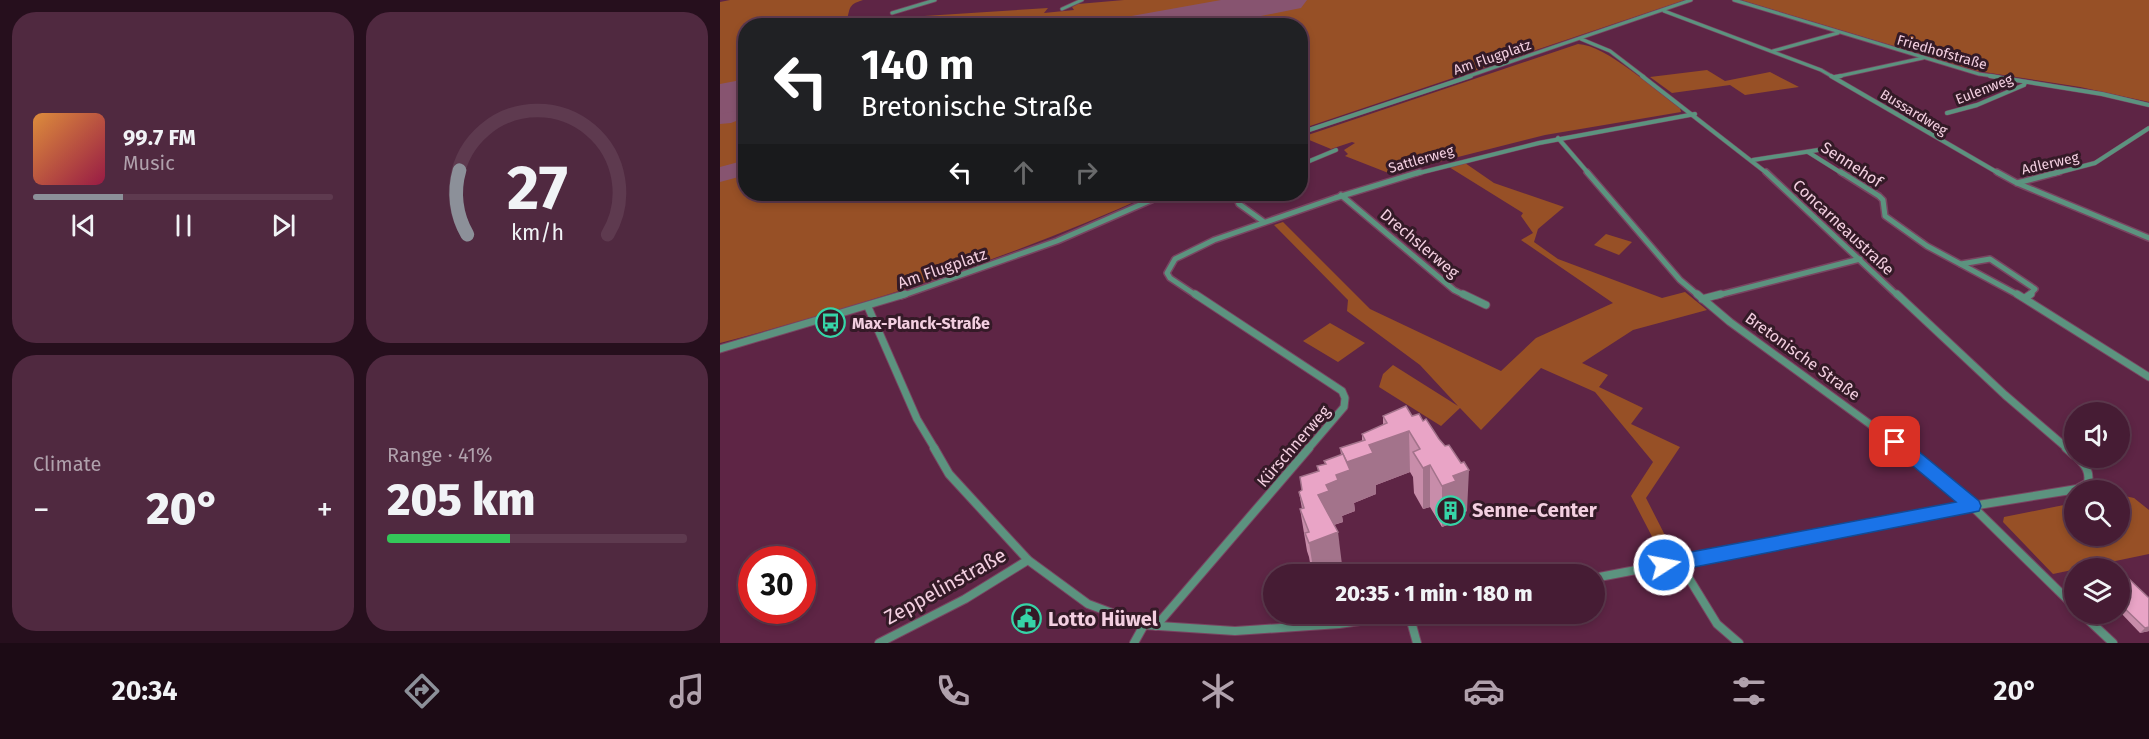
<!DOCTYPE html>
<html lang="en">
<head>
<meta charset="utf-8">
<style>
	:root { --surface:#461c34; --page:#502940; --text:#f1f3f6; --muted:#b0a1ac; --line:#5e3a4f; --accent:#8c9099 }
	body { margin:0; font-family:"Fira Sans",sans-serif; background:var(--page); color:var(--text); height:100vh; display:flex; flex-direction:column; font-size:22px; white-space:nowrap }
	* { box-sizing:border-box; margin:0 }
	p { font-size:20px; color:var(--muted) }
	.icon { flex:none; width:33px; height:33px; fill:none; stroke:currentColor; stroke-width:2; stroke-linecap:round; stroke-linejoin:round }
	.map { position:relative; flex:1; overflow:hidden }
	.drawer { display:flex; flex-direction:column; gap:12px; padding:12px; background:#260f1d; width:720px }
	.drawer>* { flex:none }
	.hud { position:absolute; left:18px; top:18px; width:570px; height:183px; border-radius:24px; box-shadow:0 3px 9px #0003,0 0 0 2px var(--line); background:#202124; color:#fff; overflow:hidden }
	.fabs { position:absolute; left:1344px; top:402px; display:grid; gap:12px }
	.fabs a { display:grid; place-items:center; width:66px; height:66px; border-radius:50%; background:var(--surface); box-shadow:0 3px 9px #0003,0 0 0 2px var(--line); font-size:30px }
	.speed { position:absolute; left:18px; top:546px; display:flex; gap:12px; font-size:30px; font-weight:700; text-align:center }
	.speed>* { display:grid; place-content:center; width:78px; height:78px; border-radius:50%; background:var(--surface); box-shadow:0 3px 9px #0003,0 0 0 2px var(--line); line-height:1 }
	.speed .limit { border:9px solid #d22; background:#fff; color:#111 }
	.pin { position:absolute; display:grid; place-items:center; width:51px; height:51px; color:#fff; margin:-26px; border-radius:12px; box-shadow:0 3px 9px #0006 }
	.me { position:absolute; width:66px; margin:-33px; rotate:79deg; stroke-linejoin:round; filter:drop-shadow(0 0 4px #0008) }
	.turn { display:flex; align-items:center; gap:21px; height:126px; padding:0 24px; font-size:27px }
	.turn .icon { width:78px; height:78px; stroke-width:2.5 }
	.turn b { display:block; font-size:42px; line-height:51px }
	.lanes { display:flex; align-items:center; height:57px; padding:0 24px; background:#0003; justify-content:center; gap:30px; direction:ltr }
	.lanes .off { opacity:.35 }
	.big { font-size:45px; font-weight:800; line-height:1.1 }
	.drawer .widget { flex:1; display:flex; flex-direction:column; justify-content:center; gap:9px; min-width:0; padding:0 21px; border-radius:24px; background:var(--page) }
	.drawer .dial { align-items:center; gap:0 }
	.dial svg { height:156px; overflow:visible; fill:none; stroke:var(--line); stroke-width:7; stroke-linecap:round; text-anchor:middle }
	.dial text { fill:var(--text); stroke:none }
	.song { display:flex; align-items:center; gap:18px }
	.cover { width:72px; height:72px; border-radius:9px; background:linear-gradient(135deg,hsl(30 70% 55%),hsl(340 70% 35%)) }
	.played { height:6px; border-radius:3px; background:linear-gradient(90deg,var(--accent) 30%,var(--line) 30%) }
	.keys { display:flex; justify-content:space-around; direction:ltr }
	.heat { display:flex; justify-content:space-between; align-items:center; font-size:33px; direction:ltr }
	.charge { height:9px; border-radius:4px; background:linear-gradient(90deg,#34c759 41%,var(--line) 0) }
	.drawer .tiles { flex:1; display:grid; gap:12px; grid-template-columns:repeat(2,1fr) }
	.trip { position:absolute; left:543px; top:564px; width:342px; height:60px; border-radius:30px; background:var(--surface); box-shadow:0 3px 9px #0003,0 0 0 2px var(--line); font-weight:800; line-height:60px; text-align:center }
	.tabs { display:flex; height:96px; justify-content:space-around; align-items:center; background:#1c0b15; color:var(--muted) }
	.tabs .icon { width:42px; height:42px }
	.tabs .active { color:var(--accent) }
	.tabs b { font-size:27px; color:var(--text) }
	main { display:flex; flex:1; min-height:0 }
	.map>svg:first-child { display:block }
	.green { fill:#975026 }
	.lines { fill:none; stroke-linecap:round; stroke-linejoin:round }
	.taxiway { fill:#875470; fill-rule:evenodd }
	.runway { fill:#875470; fill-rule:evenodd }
	.street-far4-casing { stroke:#794461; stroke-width:4.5 }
	.street-far3-casing { stroke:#794461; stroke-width:5 }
	.street-far2-casing { stroke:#794461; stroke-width:8 }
	.street-far1-casing { stroke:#794461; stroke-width:9 }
	.street-casing { stroke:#794461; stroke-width:10 }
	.street-far4 { stroke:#5c937f; stroke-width:3 }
	.street-far3 { stroke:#5c937f; stroke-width:4 }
	.street-far2 { stroke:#5c937f; stroke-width:5 }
	.street-far1 { stroke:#5c937f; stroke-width:7 }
	.street { stroke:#5c937f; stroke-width:8 }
	.wall { fill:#c88daa }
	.shaded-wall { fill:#a3738b }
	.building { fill:#e9a4c6; stroke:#a3738b; stroke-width:1.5 }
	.route { fill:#1a73e8; stroke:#114b97; stroke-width:1.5 }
	.labels { text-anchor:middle; stroke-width:6; stroke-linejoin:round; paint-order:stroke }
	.far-street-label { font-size:14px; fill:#f3cfe0; stroke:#341a27 }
	.street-label { font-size:16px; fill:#f3cfe0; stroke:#341a27 }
	.poi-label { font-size:16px; font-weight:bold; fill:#f3cfe0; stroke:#341a27; text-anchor:start }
	.near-poi-label { font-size:20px; font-weight:bold; fill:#f3cfe0; stroke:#341a27; text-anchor:start }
	.near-street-label { font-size:20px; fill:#f3cfe0; stroke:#341a27 }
</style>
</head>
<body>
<main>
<section class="drawer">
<div class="tiles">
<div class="widget">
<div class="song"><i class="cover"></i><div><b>99.7 FM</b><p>Music</p></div></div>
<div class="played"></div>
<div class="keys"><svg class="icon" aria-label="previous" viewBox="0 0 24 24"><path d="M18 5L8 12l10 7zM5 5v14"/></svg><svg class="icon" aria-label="pause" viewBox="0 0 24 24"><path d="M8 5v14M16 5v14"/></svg><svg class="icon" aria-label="next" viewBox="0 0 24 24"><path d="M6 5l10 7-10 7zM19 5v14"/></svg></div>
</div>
<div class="widget dial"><svg viewBox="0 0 100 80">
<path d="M14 69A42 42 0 1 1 86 69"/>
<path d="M14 69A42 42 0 0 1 10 36" stroke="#8c9099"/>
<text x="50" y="56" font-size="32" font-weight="700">27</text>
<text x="50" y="72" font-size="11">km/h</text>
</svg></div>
<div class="widget"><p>Climate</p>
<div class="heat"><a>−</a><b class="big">20°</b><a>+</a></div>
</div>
<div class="widget"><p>Range · 41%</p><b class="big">205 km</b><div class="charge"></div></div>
</div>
</section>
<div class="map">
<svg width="1429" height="643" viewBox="0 0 1429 643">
	<rect width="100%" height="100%" fill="#5e2545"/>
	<g class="green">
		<path d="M10,0h133c-17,5 -12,10 -17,21l202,-13 -4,5 30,-3 -2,-3 6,-3 46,-4h561l-384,129 -1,-103h-474l-20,-9 18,8 -78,1v168h406c-139,63 -284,110 -432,149v-341z"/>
		<polygon points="1021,0 1429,0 1429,102 1360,87 1257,71"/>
		<path d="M858,44c28,1 78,47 102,64l1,4 -136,23 -154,39 -46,-18 3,-2 -4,-4 11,-7 -3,-1 -21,7 -29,-12z"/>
		<polygon points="987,70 1005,81 1050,72 1079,87 1025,95 1010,85 952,93 930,77"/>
		<polygon points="745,163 774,183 844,207 818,229 814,242 838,259 942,298 965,292 987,310 913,330 862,363 888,375 879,387 923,408 911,424 960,447 926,498 951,547 939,550 911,496 933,462 875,392 821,368 761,430 740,408 721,426 659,387 663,374 673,365 738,406 700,365 627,311 628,300 554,225 563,222 650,309 781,371 816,338 893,303 801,240 813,233 801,216 803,213 729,167"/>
		<polygon points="886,234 912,242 899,255 874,245"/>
		<polygon points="610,323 645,343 618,362 583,341"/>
		<polygon points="1400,495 1414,498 1429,510 1429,554 1333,574 1283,522 1284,517 1354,503 1354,536 1400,536"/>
	</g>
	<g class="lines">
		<g class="taxiway">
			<polygon points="0,100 26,104 26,117 11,123 0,124 0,113 2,113 0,112"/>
			<polygon points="26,160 26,175 0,182 0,167"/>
		</g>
		<g class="runway">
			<polygon points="501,0 587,0 581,8 491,26 401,26 406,17"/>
			<polygon points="26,79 26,109 0,114 0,84"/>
		</g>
		<defs>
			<g id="street-far4">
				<polyline points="1014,0 1259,74 1279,77"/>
				<polyline points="342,9 362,0"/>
				<polyline points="944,11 1101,70 1113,77"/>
				<polyline points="172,13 215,0"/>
				<polyline points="861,39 890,51 924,77"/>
				<polyline points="1053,51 1118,33"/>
				<polyline points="746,77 971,0"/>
				<polyline points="1115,77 1203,58"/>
			</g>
			<g id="street-far3">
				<polyline points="922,76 1048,174"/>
				<polyline points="1111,76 1280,174"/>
				<polyline points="1270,76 1382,94 1429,105"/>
				<polyline points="1115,77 1121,76"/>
				<polyline points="1227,113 1257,105 1304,85 1305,82"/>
				<polyline points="580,133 751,76"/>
				<polyline points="838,138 869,174"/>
				<polyline points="1088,152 1123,174"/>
				<polyline points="1033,160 1111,148"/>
				<polyline points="580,165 616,150"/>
				<polyline points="695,174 819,143 975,114"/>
				<polyline points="1333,174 1375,163 1429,128"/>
			</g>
			<g id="street-far2">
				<polyline points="867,172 960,280 979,296"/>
				<polyline points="1046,172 1178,296"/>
				<polyline points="1121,172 1159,196 1163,200 1165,216 1207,246 1300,296"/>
				<polyline points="1277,172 1297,183 1429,238"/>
				<polyline points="1297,183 1339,172"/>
				<polyline points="520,194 517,199 519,204 544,222"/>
				<polyline points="621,195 734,290 746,296"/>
				<polyline points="1241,264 1270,259 1315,289 1308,296"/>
				<polyline points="181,296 337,241 445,194"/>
				<polyline points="477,296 450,278 447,273 455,259 494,240 615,198 700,172"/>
				<polyline points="995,296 1140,259"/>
			</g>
			<g id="street-far1">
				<polyline points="475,294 622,391 625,398 624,407 588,449"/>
				<polyline points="743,294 766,305"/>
				<polyline points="977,294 1010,322 1184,449"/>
				<polyline points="1177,294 1285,395 1348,449"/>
				<polyline points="1297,294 1429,377"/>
				<polyline points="1305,298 1311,294"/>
				<polyline points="982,299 1001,294"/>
				<polyline points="148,307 197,419 215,449"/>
				<polyline points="0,349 185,294"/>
			</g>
			<g id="street">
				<polyline points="214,448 229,474 308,560 368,604 424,625 515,631 619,624 689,614"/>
				<polyline points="1182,448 1252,506 1354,606"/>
				<polyline points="1346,448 1354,455"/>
				<polyline points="959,562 997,624 1019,643"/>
				<path d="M874,578l378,-72 105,-17 11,-6c2,-11 -2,-17 -10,-25"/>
				<polyline points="689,614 697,643"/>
				<polyline points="1362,614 1393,643"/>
				<polyline points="436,626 589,448"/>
				<polyline points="159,643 245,599 308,560"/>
				<polyline points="414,643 424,625"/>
			</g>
		</defs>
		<use href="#street-far4" class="street-far4-casing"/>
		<use href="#street-far3" class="street-far3-casing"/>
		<use href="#street-far2" class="street-far2-casing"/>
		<use href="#street-far1" class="street-far1-casing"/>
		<use href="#street" class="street-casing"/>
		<use href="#street-far4" class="street-far4"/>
		<use href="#street-far3" class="street-far3"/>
		<use href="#street-far2" class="street-far2"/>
		<use href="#street-far1" class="street-far1"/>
		<use href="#street" class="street"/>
	</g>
	<g class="wall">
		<polygon points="686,406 747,511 735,516 735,522 722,527 710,507 703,509 694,493 693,477 690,472 656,485 656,494 634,503 635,511 622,516 623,522 614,525 623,573 620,574 592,574 589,557 587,551 580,509 582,509 579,492 582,490 598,471 597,466 605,464 604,461 621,455 620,448 642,441 642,434 663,425 663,416"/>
		<polygon points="1400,580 1429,631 1420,633 1400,612"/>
	</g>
	<g class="shaded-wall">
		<polygon points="689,431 690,472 656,485 656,494 634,503 635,511 622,516 623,522 613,525 598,495 606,485 627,462 649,445"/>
		<polygon points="710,465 710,507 703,509 703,468"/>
		<polygon points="749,470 747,511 735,516 735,522 722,527 722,486 733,476"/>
		<polygon points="618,532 623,573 620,574 594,574 589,543"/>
		<polygon points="1429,627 1429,631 1420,633 1425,628"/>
	</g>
	<g class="building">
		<polygon points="686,406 692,416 699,414 703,421 706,419 719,439 725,446 729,445 741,463 744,462 749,470 733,476 736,481 722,486 710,465 703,468 693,452 700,449 689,431 649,445 653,453 627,462 620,448 645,440 642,434 667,423 663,416"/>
		<polygon points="623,454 630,470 616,475 618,480 606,485 609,491 598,495 618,532 589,543 585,533 589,532 580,509 584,508 579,492 582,490 580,477 599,471 597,466 606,464 604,461"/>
		<polygon points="1408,578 1429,598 1429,627 1425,628 1400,604 1400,580"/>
	</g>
	<polygon class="route" points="1175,436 1181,437 1259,501 1261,506 1259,511 944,573 937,571 934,565 937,559 944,557 1236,502 1169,446 1167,442 1169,437"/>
	<defs>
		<symbol id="bus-ring" viewBox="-11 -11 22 22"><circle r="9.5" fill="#341a27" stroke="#36d4a7" stroke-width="1.5"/><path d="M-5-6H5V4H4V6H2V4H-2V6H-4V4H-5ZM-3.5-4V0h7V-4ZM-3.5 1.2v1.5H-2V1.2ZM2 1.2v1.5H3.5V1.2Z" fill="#36d4a7"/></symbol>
		<symbol id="building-ring" viewBox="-11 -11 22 22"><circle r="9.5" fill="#341a27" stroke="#36d4a7" stroke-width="1.5"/><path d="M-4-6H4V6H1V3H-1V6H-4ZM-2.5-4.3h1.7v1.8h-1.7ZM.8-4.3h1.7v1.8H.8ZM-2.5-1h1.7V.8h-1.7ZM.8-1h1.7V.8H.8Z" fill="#36d4a7"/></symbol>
		<symbol id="civic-ring" viewBox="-11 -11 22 22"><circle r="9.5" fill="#341a27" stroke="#36d4a7" stroke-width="1.5"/><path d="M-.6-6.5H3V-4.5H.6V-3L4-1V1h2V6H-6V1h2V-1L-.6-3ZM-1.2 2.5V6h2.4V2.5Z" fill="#36d4a7"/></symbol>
	</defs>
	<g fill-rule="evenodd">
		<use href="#bus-ring" x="94" y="306" width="33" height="33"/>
		<use href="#building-ring" x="714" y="494" width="33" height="33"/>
		<use href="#civic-ring" x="290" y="602" width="33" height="33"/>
	</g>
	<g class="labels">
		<g class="far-street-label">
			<text transform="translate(1222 52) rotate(16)" y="5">Friedhofstraße</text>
			<text transform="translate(772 57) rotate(-19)" y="5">Am Flugplatz</text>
			<text transform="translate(1264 89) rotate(-21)" y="5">Eulenweg</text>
			<text transform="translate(1194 112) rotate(31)" y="5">Bussardweg</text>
			<text transform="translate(701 159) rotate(-16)" y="5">Sattlerweg</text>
			<text transform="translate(1330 163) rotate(-13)" y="5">Adlerweg</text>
		</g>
		<g class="street-label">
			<text transform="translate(1132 164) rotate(33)" y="6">Sennehof</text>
			<text transform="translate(1124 227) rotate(43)" y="6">Concarneaustraße</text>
			<text transform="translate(700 243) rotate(40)" y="6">Drechslerweg</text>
			<text transform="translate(222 268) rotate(-19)" y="6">Am Flugplatz</text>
			<text transform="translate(1083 356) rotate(36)" y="6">Bretonische Straße</text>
			<text transform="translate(573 446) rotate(-49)" y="6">Kürschnerweg</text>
		</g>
		<g class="poi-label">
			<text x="132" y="329">Max-Planck-Straße</text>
		</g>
		<g class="near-poi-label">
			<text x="752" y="517">Senne-Center</text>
			<text x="328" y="626">Lotto Hüwel</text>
		</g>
		<g class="near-street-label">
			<text transform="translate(225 586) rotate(-29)" y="7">Zeppelinstraße</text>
		</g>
	</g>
</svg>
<div class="fabs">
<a><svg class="icon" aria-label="sound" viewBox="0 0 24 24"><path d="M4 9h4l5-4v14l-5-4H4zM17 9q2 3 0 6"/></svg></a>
<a><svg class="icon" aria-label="search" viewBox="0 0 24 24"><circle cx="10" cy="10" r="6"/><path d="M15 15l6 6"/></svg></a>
<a><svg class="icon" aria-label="layers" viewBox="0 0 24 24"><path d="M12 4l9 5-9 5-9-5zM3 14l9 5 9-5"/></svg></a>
</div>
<div class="speed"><div class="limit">30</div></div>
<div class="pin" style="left:1175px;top:442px;background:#d93025"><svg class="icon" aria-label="arrive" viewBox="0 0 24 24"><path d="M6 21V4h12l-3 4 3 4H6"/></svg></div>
<svg class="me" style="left:944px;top:565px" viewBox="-20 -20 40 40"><circle r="17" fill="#1a73e8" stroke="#fff" stroke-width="3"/><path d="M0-11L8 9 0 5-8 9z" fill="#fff"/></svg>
<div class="trip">20:35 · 1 min · 180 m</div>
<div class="hud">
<div class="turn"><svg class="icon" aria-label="left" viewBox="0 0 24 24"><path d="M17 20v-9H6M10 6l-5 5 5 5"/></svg><div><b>140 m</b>Bretonische Straße</div></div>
<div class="lanes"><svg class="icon" aria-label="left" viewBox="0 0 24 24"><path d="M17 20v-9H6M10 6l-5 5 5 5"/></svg><svg class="icon off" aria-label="ahead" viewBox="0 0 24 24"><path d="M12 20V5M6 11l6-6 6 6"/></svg><svg class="icon off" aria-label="right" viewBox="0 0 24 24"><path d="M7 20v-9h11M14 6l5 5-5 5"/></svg></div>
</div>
</div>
</main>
<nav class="tabs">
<b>20:34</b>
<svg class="icon active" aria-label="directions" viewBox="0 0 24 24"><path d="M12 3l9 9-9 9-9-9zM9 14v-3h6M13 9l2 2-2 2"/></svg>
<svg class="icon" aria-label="music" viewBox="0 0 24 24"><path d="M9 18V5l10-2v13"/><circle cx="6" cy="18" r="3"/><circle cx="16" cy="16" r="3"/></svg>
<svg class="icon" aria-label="phone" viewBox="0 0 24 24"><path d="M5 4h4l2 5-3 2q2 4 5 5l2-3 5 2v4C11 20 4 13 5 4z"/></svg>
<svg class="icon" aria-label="climate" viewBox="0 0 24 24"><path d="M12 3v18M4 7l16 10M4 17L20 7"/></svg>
<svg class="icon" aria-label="car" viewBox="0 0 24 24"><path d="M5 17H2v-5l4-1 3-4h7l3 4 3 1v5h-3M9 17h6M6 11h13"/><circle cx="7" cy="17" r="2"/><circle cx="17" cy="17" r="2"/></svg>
<svg class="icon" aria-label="filters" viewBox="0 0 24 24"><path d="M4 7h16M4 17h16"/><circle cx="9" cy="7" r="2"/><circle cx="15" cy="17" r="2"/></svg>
<b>20°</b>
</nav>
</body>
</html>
